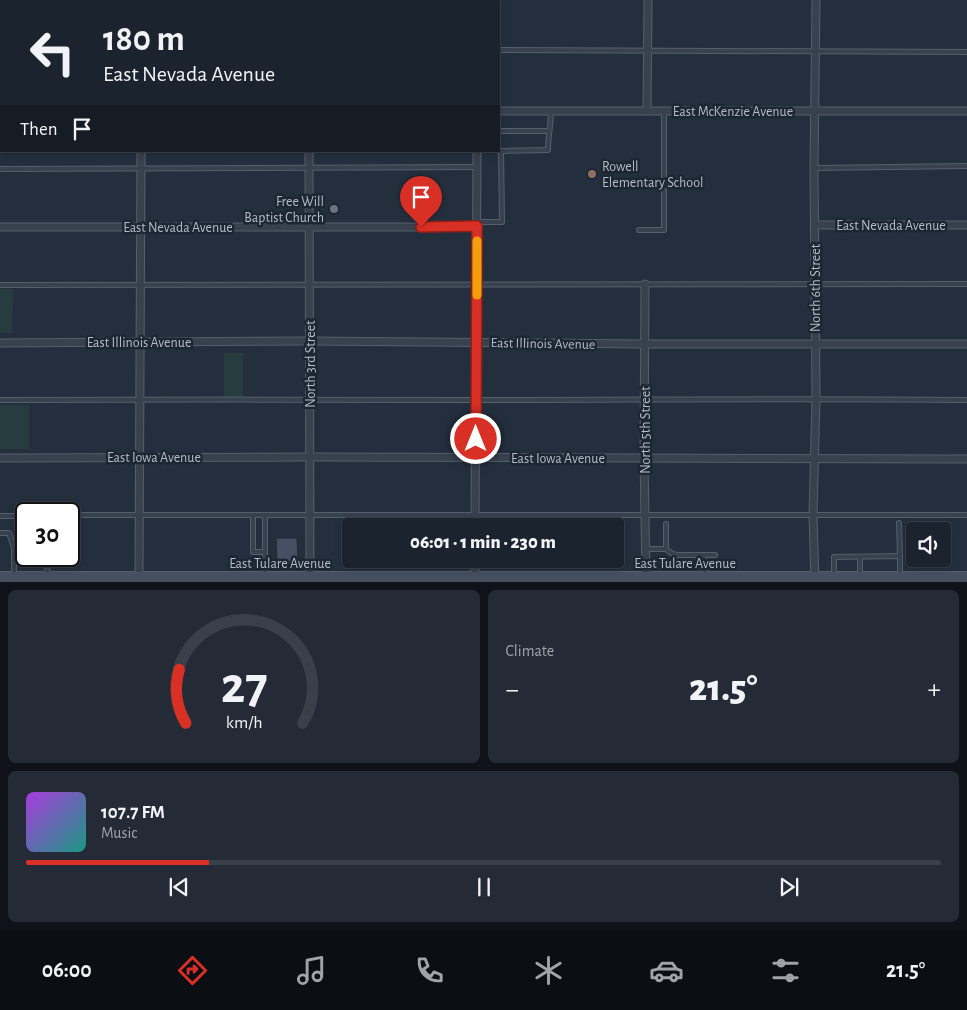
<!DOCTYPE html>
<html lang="en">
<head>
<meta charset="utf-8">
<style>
	:root { --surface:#1b232e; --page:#242b36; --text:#f1f3f6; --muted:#a0a4aa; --line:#39404a; --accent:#d93025 }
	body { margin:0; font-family:"Alegreya Sans",sans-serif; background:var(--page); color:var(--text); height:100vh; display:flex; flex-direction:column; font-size:19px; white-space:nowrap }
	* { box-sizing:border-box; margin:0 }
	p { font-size:16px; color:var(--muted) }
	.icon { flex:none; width:28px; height:28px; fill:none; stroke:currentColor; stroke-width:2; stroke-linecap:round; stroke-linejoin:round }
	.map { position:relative; height:582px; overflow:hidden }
	.drawer { display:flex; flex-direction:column; gap:8px; padding:8px; background:#0f1319; flex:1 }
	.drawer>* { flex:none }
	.hud { position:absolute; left:0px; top:0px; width:500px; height:152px; box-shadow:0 2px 8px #0003,0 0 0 1px var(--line); background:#1b232e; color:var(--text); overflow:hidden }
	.fabs { position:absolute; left:906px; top:522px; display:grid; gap:10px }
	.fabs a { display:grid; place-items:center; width:45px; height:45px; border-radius:5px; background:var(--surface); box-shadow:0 2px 8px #0003,0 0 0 1px var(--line); font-size:25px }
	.speed { position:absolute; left:15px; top:502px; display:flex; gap:10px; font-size:25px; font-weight:700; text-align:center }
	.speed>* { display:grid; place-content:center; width:65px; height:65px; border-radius:50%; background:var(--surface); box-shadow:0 2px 8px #0003,0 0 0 1px var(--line); line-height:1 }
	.speed .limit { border:2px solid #111; border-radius:8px; background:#fff; color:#111 }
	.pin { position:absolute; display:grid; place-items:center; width:42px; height:42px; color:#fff; margin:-51px -21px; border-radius:50% 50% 50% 0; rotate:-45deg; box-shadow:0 0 5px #0007 }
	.pin .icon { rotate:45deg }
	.me { position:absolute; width:55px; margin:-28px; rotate:0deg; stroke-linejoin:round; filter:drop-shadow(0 0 4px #0008) }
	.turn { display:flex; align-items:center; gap:18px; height:105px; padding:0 20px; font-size:22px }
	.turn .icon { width:65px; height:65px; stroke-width:2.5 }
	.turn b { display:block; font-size:35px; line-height:42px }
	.then { display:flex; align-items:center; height:48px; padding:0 20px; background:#0003; gap:10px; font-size:19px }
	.big { font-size:38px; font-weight:800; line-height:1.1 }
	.drawer .widget { flex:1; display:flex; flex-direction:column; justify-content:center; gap:8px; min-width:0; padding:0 18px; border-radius:8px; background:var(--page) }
	.drawer .dial { align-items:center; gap:0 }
	.dial svg { height:130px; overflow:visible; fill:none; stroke:var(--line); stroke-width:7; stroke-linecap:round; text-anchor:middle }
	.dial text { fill:var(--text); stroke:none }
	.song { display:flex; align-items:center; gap:15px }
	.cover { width:60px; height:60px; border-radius:8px; background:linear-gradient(135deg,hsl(280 70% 55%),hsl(170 70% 35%)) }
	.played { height:5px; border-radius:2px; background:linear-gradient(90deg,var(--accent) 20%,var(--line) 20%) }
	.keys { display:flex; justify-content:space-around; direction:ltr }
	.heat { display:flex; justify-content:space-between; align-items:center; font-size:28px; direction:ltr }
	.drawer .tiles { flex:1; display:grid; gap:8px; grid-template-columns:1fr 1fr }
	.widget:last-child { grid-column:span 2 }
	.trip { position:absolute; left:342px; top:518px; width:282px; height:50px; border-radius:5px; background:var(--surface); box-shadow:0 2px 8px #0003,0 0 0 1px var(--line); font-weight:800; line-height:50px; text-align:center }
	.dock { display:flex; height:80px; justify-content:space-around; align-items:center; background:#0b0e12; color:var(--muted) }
	.dock .icon { width:35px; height:35px }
	.dock .current { color:var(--accent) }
	.dock b { font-size:22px; color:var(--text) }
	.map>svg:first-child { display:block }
	.green { fill:#263c3f }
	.building { fill:#455162; stroke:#1f2835 }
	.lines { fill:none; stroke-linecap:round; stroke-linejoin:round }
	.service-casing { stroke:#565f6c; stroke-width:6 }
	.minor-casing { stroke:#565f6c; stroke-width:9 }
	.secondary-casing { stroke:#565f6c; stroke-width:12 }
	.service { stroke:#38414e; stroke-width:4 }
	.minor { stroke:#38414e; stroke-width:7 }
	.secondary { stroke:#465061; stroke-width:10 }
	.route-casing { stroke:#8d1f18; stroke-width:12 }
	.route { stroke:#d93025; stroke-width:9 }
	.slow { stroke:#f59e0b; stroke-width:9 }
	.education-dot { fill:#8d6e63; stroke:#1d2633; stroke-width:2 }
	.worship-dot { fill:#6b7280; stroke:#1d2633; stroke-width:2 }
	.labels { text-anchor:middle; stroke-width:5; stroke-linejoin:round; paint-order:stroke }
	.street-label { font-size:14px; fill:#b4bcc9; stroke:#1d2633 }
	.poi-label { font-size:14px; fill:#b4bcc9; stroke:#1d2633; text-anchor:start }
</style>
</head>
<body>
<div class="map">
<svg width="967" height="583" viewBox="0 0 967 583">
	<rect width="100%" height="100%" fill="#242f3e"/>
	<g class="green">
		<polygon points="0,289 13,289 12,333 0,333"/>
		<rect x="224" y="353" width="19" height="44"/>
		<rect x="0" y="405" width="29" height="44"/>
	</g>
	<polygon class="building" points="276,538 297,538 298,563 277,564"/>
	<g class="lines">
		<defs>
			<g id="service">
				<polyline points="499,50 967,52"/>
				<polyline points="0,52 1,52"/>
				<polyline points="499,131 548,131"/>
				<path d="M499,151l49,-1c0,-14 3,-26 3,-39"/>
				<polyline points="814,168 967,166"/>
				<polyline points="0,169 477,167"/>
				<polyline points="477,222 502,222 501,151"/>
				<polyline points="639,230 664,230 664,111"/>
				<polyline points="0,285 967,284"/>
				<path d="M0,400c159,-1 317,0 476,0 164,0 327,-2 491,0"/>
				<polyline points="69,515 967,515"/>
				<polyline points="253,515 253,552 265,552"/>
				<polyline points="265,515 265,575"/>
				<polyline points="0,516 26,516"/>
				<polyline points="899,523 900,556"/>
				<polyline points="0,533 9,533 14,548 26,548"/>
				<polyline points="14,548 14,576"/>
				<polyline points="646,549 666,549 666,524"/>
				<polyline points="666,549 671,553 677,555 715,555"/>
				<polyline points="704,555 705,575"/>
				<polyline points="860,557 860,577"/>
				<polyline points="47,576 48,556"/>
				<polyline points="834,577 834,557 900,556 900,575"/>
			</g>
			<g id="minor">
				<polyline points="310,0 310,1"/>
				<polyline points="141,1 141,0"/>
				<polyline points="478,1 478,0"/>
				<polyline points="0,110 1,110"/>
				<polyline points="499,111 967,111"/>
				<polyline points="647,111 648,0"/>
				<polyline points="309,151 310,577"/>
				<polyline points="815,225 967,225"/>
				<polyline points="0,227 477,227"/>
				<polyline points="645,284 644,458 646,577"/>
				<polyline points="0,343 310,341 645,344 967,344"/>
				<polyline points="0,458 310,457 967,459"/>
				<polyline points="475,526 477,151"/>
				<polyline points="139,577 141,151"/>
				<polyline points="475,577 475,559"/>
				<polyline points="815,583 813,515 816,398 814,168 816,0"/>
			</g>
			<polyline id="secondary" points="0,577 967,577"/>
		</defs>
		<use href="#service" class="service-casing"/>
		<use href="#minor" class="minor-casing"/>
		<use href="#secondary" class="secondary-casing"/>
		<use href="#service" class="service"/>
		<use href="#minor" class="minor"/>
		<use href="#secondary" class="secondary"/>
	</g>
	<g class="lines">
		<defs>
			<polyline id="route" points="421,227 477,226 476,439"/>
		</defs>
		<use href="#route" class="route-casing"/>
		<use href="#route" class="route"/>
		<polyline class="slow" points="477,295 477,241"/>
	</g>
	<circle class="education-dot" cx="592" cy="174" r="5"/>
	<circle class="worship-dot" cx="334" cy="209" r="5"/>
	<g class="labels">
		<g class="street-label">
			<text x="733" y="116">East McKenzie Avenue</text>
			<text x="891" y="230">East Nevada Avenue</text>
			<text x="178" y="232">East Nevada Avenue</text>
			<text transform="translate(815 288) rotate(-90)" y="5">North 6th Street</text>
			<text x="139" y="347">East Illinois Avenue</text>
			<text transform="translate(543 343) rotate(1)" y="5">East Illinois Avenue</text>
			<text transform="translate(310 364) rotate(-90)" y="5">North 3rd Street</text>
			<text transform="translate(645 430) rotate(-90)" y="5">North 5th Street</text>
			<text x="154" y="462">East Iowa Avenue</text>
			<text x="558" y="463">East Iowa Avenue</text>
			<text x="280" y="568">East Tulare Avenue</text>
			<text x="685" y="568">East Tulare Avenue</text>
		</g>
		<g class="poi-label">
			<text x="602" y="171">Rowell<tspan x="602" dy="16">Elementary School</tspan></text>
			<text x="324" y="206" text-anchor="end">Free Will<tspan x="324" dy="16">Baptist Church</tspan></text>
		</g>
	</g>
</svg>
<div class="fabs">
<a><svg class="icon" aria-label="sound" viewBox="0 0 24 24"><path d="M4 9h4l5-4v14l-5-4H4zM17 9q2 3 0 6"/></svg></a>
</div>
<div class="speed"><div class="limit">30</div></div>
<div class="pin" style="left:421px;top:227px;background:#d93025"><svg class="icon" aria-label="arrive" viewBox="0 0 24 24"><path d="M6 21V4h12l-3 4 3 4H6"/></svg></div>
<svg class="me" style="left:476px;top:439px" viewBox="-20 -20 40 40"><circle r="17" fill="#d93025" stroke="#fff" stroke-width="3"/><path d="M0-11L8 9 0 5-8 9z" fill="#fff"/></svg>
<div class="trip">06:01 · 1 min · 230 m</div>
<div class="hud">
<div class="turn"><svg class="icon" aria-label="left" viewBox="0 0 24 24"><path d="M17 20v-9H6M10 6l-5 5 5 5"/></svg><div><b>180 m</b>East Nevada Avenue</div></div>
<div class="then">Then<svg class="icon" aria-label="arrive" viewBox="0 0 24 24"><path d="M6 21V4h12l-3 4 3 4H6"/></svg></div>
</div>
</div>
<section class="drawer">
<div class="tiles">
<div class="widget dial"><svg viewBox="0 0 100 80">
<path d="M14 69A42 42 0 1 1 86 69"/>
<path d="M14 69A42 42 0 0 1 10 36" stroke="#d93025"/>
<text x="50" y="56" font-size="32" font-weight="700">27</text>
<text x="50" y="72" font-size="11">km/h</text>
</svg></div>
<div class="widget"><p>Climate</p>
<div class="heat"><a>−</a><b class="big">21.5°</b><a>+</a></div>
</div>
<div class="widget">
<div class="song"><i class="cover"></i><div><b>107.7 FM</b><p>Music</p></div></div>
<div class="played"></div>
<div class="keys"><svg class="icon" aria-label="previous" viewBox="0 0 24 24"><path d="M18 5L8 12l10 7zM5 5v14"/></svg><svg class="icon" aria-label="pause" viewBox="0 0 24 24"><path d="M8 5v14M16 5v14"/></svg><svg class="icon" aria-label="next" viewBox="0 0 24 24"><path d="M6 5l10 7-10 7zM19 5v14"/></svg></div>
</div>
</div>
</section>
<nav class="dock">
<b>06:00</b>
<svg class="icon current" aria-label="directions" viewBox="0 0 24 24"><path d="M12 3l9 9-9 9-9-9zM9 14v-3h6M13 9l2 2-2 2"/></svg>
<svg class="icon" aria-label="music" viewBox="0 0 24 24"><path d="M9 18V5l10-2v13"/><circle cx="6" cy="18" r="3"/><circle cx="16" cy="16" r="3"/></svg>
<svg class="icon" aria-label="phone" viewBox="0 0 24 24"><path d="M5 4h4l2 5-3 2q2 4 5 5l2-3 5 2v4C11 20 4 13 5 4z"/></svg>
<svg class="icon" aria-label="climate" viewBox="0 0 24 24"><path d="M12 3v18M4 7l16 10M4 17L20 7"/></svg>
<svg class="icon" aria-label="car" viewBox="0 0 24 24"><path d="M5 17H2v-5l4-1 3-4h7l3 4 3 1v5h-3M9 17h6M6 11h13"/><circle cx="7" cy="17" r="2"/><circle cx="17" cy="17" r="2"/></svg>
<svg class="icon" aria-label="filters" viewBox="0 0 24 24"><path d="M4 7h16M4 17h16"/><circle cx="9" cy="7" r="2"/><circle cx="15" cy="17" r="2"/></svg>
<b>21.5°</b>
</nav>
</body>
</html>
